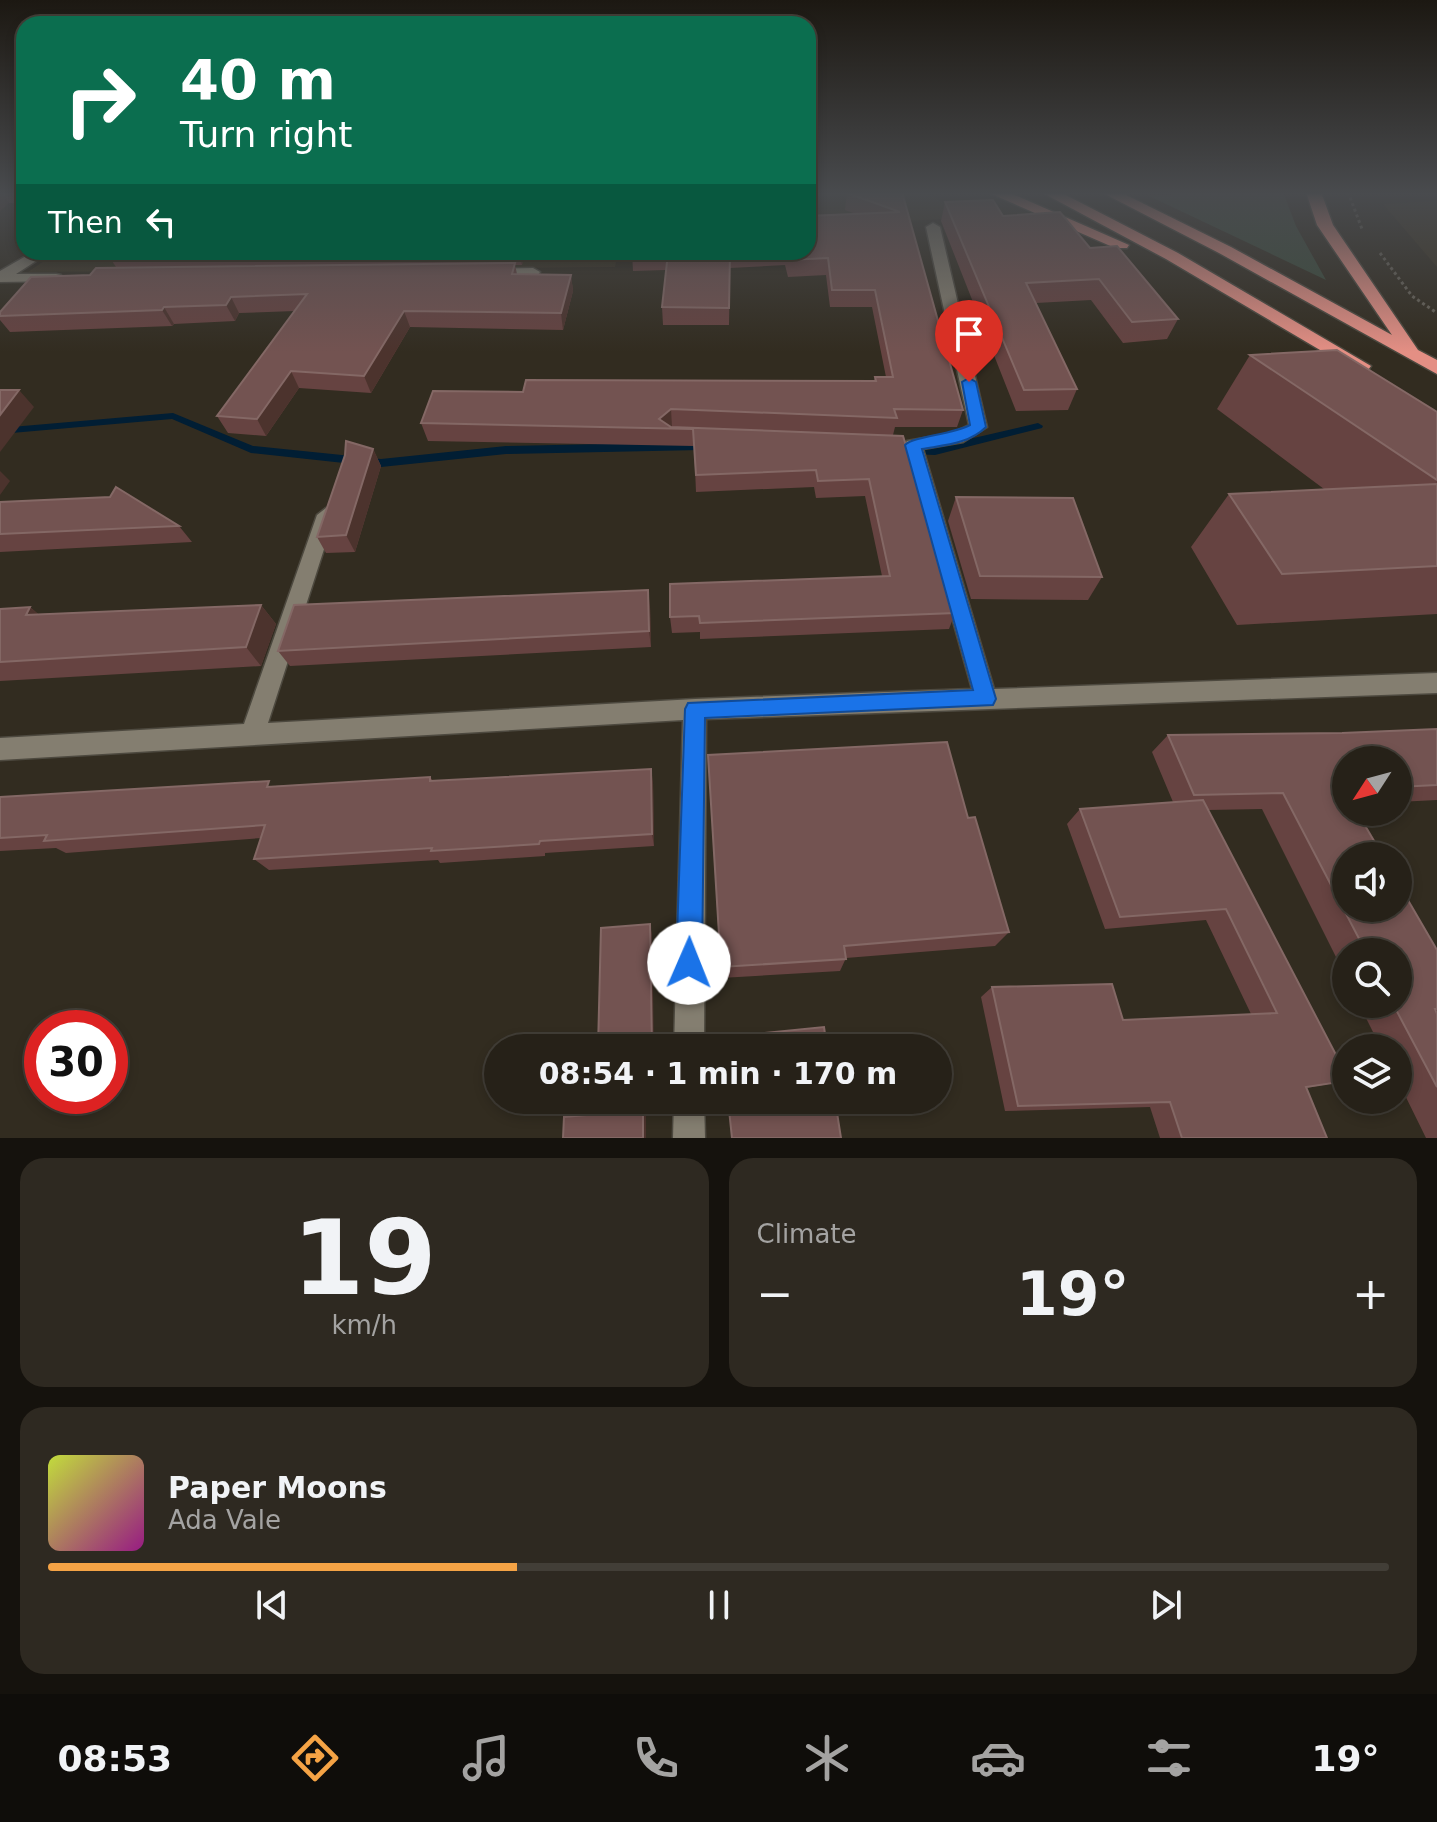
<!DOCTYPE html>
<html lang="en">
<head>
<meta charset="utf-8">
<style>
	:root { --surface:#262118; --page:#2e2921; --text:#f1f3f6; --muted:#a4a3a2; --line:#423e37; --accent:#f5a345 }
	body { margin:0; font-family:"DejaVu Sans",sans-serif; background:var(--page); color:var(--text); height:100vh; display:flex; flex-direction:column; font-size:30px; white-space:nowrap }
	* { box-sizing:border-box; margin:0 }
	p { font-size:26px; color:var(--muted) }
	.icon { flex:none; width:44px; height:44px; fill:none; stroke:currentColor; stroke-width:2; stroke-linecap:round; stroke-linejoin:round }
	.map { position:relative; height:1138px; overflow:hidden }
	.details { display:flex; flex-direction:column; gap:20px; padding:20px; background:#15120d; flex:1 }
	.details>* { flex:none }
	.banner { position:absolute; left:16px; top:16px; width:800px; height:244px; border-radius:24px; box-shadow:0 4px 12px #0003,0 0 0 2px var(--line); background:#0b6e4f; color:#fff; overflow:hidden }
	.needle { width:52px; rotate:234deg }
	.tools { position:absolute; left:1332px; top:746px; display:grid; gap:16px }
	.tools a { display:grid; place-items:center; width:80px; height:80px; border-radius:50%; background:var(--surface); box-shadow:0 4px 12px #0003,0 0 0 2px var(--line); font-size:40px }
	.speed { position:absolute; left:24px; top:1010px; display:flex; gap:16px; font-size:40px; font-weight:700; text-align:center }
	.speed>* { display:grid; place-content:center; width:104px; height:104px; border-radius:50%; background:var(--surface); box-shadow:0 4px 12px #0003,0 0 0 2px var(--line); line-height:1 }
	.speed .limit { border:12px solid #d22; background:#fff; color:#111 }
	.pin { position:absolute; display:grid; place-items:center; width:68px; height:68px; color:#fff; margin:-82px -34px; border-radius:50% 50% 50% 0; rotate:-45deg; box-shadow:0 0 8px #0007 }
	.pin .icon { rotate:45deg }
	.me { position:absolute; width:88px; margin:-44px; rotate:1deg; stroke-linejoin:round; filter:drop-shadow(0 0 6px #0008) }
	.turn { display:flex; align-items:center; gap:28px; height:168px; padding:0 32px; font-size:36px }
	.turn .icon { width:104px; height:104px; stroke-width:2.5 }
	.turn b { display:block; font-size:56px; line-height:68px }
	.then { display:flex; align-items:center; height:76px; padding:0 32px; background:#0003; gap:16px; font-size:30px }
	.big { font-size:60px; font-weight:700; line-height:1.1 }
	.details .tile { flex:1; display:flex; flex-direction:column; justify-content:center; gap:12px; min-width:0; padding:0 28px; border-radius:24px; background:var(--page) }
	.details .dial { align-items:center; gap:0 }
	.dial b { font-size:104px; line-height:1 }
	.song { display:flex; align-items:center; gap:24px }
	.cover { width:96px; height:96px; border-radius:12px; background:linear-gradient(135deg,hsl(70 70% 55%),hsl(310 70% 35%)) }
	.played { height:8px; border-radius:4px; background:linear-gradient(90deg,var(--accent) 35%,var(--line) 35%) }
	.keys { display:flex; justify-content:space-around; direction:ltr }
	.heat { display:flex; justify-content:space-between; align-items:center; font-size:44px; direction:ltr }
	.details .tiles { flex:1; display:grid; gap:20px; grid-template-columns:1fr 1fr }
	.tile:last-child { grid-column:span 2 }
	.trip { position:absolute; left:484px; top:1034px; width:468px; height:80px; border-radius:40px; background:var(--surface); box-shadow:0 4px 12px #0003,0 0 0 2px var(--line); font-weight:700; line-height:80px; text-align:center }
	.tab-bar { display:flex; height:128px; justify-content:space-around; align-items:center; background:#0f0d0a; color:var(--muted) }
	.tab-bar .icon { width:56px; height:56px }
	.tab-bar .current { color:var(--accent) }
	.tab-bar b { font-size:36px; color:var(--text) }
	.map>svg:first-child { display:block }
	.built { fill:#3d3524 }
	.green { fill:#3b4c3c }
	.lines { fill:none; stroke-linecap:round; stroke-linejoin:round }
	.stream { fill:#011e34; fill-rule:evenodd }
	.minor-casing { stroke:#4d493f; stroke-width:3 }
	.highway-casing { stroke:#4d493f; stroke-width:3 }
	.path { stroke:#69645a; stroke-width:3; stroke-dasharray:3 3; stroke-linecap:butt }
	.minor { fill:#847e70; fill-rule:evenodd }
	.highway { fill:#e48f84; fill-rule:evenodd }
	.wall { fill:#664341 }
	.shaded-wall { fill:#4c332d }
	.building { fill:#735351; stroke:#846865; stroke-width:2 }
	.route { fill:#1a73e8; stroke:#114b97; stroke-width:2 }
</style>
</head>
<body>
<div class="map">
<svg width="1437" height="1138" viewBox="0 0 1437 1138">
	<rect width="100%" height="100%" fill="#322c20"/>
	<g class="built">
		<polygon points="808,192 925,192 949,206 944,219 808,226"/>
		<polygon points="1437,201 1437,267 1383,204"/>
		<polygon points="57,252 618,252 615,267 28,272"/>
	</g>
	<polygon class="green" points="1211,192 1283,192 1296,226 1326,280 1149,196"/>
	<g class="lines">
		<g class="stream">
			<polygon points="173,413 253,446 381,459 506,446 700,442 705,446 700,450 506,454 381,467 251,453 172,419 0,434 0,428"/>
			<polygon points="1038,423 1043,426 1042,428 935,455 910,454 905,450 910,446 935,447"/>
		</g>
		<defs>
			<g id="minor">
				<polygon points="933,223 940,227 987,427 963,442 923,449 994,689 1437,673 1437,693 706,719 704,1048 674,1048 683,720 0,760 0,738 244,724 317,515 326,508 335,515 268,723 695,699 972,689 904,445 907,441 953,433 969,425 926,227"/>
				<polygon points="33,252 50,252 16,274 56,274 61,275 61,281 0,282 0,271"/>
				<polygon points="533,268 540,272 538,275 492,277 485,273 492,269"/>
				<polygon points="674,1100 704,1100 705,1138 673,1138"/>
			</g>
			<g id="highway">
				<polygon points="987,192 1008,192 1129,245 1127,248 1115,248"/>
				<polygon points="1041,192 1060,192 1178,253 1371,366 1368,370 1354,370 1166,259"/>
				<polygon points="1101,192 1120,192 1231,247 1392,335 1317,225 1306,192 1321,192 1333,225 1418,350 1437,360 1437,374 1219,253"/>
			</g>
		</defs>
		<use href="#minor" class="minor-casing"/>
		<use href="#highway" class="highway-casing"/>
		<g class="path">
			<polyline points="1348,192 1362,229"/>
			<polyline points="1380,253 1412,296 1437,313"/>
		</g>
		<use href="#minor" class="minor"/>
		<use href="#highway" class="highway"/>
	</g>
	<g class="wall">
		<polygon points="0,192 24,192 24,203 9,203"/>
		<polygon points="847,192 902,192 963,410 957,427 895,427 893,435 903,436 955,613 949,629 700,639 700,632 672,633 670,617 882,576 865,496 816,498 814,487 696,492 694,446 428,441 421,423 523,392 874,381 875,377 886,377 872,307 830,307 826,275 788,277 785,265 730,268 729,325 663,325 662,307 666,270 633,271 632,252 808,252 856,214 845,210"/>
		<polygon points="945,202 1003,216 1090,248 1178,319 1167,339 1123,343 1091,300 1036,303 1077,389 1068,410 1016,411 941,221"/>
		<polygon points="106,252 525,252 522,265 515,265 517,274 571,275 573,291 563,330 410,327 371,393 299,388 266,436 228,433 217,416 295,311 239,313 235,321 174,324 172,326 10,332 0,320 0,312 90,275 116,267"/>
		<polygon points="1250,355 1437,412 1437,614 1237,625 1191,547 1229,494 1324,489 1217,409"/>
		<polygon points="373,449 381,466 355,552 326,553 317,537"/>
		<polygon points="956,497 1102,577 1088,600 971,599 948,521"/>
		<polygon points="0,502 179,526 192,542 0,552"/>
		<polygon points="261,605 276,624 261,666 0,681 0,609 30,607 38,614"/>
		<polygon points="650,606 651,647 290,666 278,651"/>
		<polygon points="1437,729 1437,800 1398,802 1398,760 1346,760 1346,812 1437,950 1437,1138 1426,1138 1398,1081 1398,1048 1381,1048 1359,1004 1398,1004 1398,952 1346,952 1346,977 1262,809 1208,810 1346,1081 1306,1088 1327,1138 1160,1138 1150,1107 1005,1111 981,997 992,987 1123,1020 1251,1014 1206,920 1105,929 1067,824 1080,809 1173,802 1152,752 1168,735 1342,733"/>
		<polygon points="708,755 968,818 1009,932 995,946 846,958 840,971 721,978"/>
		<polygon points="430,777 433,781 653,782 654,846 545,853 545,856 440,863 438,860 269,870 254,859 261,838 66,853 56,848 0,851 0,797 275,786"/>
	</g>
	<g class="shaded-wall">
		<polygon points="0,192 9,203 0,211"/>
		<polygon points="519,252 525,252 522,265"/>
		<polygon points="571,275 573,291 563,330 561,313"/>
		<polygon points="231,297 239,313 235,321 226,305"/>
		<polygon points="164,307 174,324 172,326 162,310"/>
		<polygon points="404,311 410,327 371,393 364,376"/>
		<polygon points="291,371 299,388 266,436 257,419"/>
		<polygon points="19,390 34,407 0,452 0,415"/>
		<polygon points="671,409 672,427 670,428 659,419"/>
		<polygon points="373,449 381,466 355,552 346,535"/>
		<polygon points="0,471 10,481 0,495"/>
		<polygon points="648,590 650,606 651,647 649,631"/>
		<polygon points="261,605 276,624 261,666 246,647"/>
		<polygon points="30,607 52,626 26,615"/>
		<polygon points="651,769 653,782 654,846 652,834"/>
		<polygon points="650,924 652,934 654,1048 652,1048"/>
		<rect x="643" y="1100" width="3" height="38"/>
	</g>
	<g class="building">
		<polygon points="847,192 902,192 963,410 894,409 897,418 671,409 659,419 671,427 903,436 924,504 927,504 955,613 700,623 699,616 670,617 670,584 890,576 869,479 818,481 816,470 696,475 693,429 421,423 433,391 523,392 526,380 876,381 875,377 893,377 875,290 832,290 828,258 789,260 787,252 808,252 808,216 900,212 847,193"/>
		<polygon points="993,200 1003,216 1060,212 1090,248 1117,246 1178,319 1132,322 1099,279 1026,283 1077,389 1024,390 945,202"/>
		<polygon points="632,252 730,252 729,308 662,307 668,253 632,254"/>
		<polygon points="515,263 512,274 571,275 561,313 404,311 364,376 291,371 257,419 217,416 307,294 231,297 226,305 164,307 162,310 0,316 0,312 31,277 90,275 96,268"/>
		<polygon points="1337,350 1437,412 1437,480 1250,355"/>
		<polygon points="0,390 19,390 0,415"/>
		<polygon points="346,441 373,449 346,535 317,537 345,455"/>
		<polygon points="1437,484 1437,566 1282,574 1229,494"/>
		<polygon points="116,487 179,526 0,534 0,502 110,497"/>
		<polygon points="956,497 1073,498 1102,577 980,576"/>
		<polygon points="648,590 649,631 278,651 294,605"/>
		<polygon points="261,605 246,647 0,662 0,609 30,607 26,615"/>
		<polygon points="1437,729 1437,785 1398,787 1398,760 1346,760 1346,812 1357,812 1383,856 1346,856 1346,908 1398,908 1398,883 1437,950 1437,1009 1435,1009 1437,1014 1437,1087 1393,1004 1398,1004 1398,952 1366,952 1283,793 1194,795 1168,735 1342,733"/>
		<polygon points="947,742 968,818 975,817 1009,932 844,946 846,959 721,967 708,755"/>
		<polygon points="651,769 652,834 540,841 539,844 431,851 432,848 254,859 265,825 44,841 47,835 0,838 0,797 269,781 267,787 430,777 430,781"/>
		<polygon points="1203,800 1346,1074 1346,1081 1306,1087 1327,1138 1182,1138 1170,1102 1018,1106 992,987 1112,984 1123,1020 1277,1013 1226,909 1120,917 1080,809"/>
		<polygon points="650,924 652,1048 598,1048 601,928"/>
		<polygon points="824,1027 827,1048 724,1048 723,1037"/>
		<polygon points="597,1100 643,1100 643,1138 563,1138 564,1117 597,1114"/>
		<polygon points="728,1100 835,1100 841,1138 732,1138"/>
	</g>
	<linearGradient id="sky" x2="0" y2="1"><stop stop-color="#1c1812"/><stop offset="0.55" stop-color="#494b4e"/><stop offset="1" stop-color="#494b4e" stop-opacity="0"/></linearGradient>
	<rect width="1437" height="352" fill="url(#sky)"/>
	<path class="route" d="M969,378l7,4 10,45c-17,17 -42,18 -64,22l74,250 -3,6 -288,13 -3,245 -4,9 -9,4 -9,-4 -4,-9 9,-254 3,-6 285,-13 -68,-245c9,-9 46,-10 65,-20l-8,-43z"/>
</svg>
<div class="tools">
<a><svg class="needle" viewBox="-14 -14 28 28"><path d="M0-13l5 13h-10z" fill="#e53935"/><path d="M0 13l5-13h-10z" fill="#a4a3a2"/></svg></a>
<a><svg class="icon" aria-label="sound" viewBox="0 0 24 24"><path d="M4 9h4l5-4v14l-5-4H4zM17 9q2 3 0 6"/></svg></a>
<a><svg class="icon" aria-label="search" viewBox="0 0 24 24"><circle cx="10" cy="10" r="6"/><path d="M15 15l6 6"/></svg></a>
<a><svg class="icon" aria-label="layers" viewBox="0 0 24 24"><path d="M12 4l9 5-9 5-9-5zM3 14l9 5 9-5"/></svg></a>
</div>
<div class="speed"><div class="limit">30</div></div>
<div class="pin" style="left:969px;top:382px;background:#d93025"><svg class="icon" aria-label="arrive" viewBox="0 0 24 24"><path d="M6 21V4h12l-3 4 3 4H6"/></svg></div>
<svg class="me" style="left:689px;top:963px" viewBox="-20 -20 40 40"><circle r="19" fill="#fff"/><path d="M0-13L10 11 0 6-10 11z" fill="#1a73e8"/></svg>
<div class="trip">08:54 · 1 min · 170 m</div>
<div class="banner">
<div class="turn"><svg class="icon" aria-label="right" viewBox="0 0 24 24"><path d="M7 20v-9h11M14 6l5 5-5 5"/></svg><div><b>40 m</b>Turn right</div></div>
<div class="then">Then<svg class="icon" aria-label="left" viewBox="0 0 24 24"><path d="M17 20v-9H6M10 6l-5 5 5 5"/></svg></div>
</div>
</div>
<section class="details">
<div class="tiles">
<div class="tile dial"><b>19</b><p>km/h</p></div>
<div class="tile"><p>Climate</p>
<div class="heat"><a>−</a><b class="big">19°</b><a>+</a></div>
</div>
<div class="tile">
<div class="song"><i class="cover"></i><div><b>Paper Moons</b><p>Ada Vale</p></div></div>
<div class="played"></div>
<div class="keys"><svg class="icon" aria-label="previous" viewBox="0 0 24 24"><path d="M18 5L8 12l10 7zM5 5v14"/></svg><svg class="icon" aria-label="pause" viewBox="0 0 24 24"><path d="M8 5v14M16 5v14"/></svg><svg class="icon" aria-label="next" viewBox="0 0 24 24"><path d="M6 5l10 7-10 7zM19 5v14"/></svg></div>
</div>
</div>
</section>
<nav class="tab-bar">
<b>08:53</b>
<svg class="icon current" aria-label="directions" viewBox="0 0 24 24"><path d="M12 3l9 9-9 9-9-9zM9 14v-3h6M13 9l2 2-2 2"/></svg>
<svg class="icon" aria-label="music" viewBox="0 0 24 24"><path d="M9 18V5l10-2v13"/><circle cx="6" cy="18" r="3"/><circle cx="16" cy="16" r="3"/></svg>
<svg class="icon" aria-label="phone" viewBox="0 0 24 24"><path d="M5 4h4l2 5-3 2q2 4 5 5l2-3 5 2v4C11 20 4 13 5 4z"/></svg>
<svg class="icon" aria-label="climate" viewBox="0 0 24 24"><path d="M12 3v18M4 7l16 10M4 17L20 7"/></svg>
<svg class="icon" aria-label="car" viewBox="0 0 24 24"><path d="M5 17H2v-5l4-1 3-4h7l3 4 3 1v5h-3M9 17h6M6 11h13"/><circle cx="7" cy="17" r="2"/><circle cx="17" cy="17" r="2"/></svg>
<svg class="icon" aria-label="filters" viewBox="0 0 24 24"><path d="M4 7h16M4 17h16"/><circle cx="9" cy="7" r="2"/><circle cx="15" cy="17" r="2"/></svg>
<b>19°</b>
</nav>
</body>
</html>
